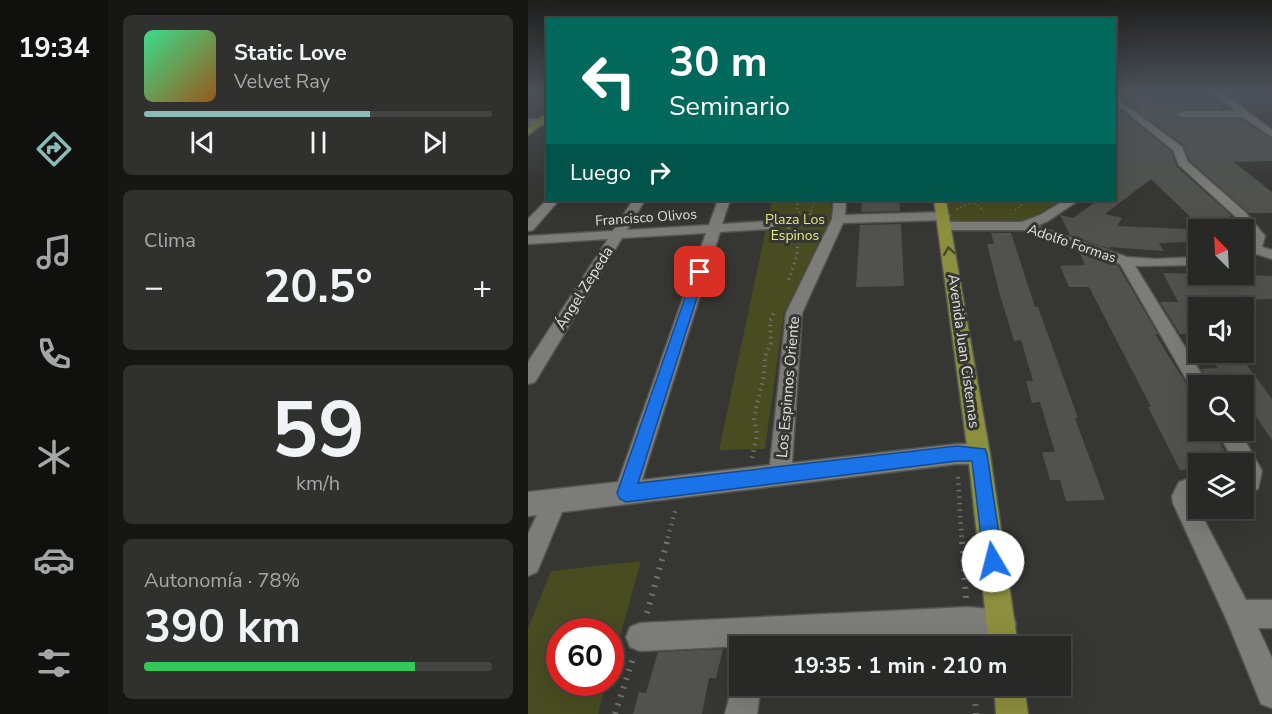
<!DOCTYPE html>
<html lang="es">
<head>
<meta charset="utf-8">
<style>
	:root { --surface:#282826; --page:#30302e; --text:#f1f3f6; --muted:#a5a6a7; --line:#444443; --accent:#8bbbb9 }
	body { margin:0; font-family:"Nunito Sans",sans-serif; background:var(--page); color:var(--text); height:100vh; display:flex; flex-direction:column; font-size:22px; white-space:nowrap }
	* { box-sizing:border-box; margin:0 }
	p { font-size:20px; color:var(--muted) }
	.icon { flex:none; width:33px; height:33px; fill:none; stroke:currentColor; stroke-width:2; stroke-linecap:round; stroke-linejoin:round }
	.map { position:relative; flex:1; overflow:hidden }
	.sheet { display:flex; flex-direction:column; gap:15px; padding:15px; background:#161615; width:420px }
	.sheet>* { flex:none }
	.hud { position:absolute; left:18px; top:18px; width:570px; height:183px; border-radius:0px; box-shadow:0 6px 24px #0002,0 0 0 2px var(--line); background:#00695c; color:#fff; overflow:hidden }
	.needle { width:39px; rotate:336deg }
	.buttons { position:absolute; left:660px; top:219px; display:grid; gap:12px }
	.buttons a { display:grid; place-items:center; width:66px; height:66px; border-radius:0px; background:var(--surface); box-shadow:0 6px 24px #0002,0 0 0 2px var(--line); font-size:30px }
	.speed { position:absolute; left:18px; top:618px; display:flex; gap:12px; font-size:30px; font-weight:700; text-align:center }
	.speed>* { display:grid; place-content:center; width:78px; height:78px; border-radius:50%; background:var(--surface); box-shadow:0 6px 24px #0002,0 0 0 2px var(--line); line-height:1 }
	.speed .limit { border:9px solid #d22; background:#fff; color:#111 }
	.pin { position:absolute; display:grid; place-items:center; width:51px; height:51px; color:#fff; margin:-26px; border-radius:12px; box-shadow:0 3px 9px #0006 }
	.me { position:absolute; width:66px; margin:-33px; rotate:352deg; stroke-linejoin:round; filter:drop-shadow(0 0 4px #0008) }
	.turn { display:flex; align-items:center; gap:21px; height:126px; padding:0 24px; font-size:27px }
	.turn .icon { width:78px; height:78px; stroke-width:2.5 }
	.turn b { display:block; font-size:42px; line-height:51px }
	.then { display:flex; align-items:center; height:57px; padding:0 24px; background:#0003; gap:12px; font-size:22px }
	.big { font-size:45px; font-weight:700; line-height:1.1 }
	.sheet .widget { flex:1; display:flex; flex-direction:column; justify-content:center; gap:9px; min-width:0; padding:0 21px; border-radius:9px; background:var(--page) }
	.sheet .dial { align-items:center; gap:0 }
	.dial b { font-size:78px; line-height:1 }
	.song { display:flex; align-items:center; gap:18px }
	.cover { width:72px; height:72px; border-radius:9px; background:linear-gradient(135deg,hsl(150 70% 55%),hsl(30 70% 35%)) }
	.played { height:6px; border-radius:3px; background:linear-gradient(90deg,var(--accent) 65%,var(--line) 65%) }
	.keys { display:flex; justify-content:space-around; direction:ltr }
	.heat { display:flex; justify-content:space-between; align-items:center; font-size:33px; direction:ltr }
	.charge { height:9px; border-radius:4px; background:linear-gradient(90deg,#34c759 78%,var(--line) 0) }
	.trip { position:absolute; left:201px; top:636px; width:342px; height:60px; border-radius:0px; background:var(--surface); box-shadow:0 6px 24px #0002,0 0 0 2px var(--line); font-weight:700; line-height:60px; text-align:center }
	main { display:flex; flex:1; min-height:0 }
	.dock { display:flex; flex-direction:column; width:108px; justify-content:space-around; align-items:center; background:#10100f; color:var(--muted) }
	.dock .icon { width:42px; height:42px }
	.dock .current { color:var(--accent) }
	.dock b { font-size:27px; color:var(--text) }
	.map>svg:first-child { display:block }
	.green { fill:#494c20 }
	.building { fill:#51524e }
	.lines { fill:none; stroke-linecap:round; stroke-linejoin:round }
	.minor-casing { stroke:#545551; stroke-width:3 }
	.major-casing { stroke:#545551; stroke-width:3 }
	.path-far4 { stroke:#70706c; stroke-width:2; stroke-dasharray:1 3; stroke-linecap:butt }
	.path-far3 { stroke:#70706c; stroke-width:3; stroke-dasharray:1.5 4; stroke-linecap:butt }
	.path-far2 { stroke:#70706c; stroke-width:4; stroke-dasharray:1.5 4.5; stroke-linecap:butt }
	.path-far1 { stroke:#70706c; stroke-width:4.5; stroke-dasharray:1.5 5; stroke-linecap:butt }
	.path { stroke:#70706c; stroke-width:6; stroke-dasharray:2 7; stroke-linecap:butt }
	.minor { fill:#7c7c78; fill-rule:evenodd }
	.major { fill:#8c8f3d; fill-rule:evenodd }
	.oneway { stroke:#474834 }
	.route { fill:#1a73e8; stroke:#114b97; stroke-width:1.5 }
	.labels { text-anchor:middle; stroke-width:6; stroke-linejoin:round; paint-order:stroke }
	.far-street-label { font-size:14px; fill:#e2e2e0; stroke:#363632 }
	.far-park-label { font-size:14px; fill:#e4ea83; stroke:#363632 }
	.street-label { font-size:15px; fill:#e2e2e0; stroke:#363632 }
</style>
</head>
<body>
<main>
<nav class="dock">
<b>19:34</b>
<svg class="icon current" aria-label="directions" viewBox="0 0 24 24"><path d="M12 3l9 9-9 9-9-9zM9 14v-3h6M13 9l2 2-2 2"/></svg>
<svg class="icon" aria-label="music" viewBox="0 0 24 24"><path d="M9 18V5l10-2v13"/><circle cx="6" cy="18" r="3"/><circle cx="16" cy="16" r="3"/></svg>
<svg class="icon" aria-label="phone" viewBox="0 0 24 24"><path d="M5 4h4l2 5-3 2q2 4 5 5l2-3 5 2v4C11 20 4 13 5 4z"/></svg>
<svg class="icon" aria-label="climate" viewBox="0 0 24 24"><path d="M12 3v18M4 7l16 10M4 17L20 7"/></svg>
<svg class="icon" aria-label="car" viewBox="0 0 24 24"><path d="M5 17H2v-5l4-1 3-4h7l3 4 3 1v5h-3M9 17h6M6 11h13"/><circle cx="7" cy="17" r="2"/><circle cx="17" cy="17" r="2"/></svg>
<svg class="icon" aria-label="filters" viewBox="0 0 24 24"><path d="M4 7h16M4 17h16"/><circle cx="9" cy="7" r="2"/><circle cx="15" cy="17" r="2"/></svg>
</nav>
<section class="sheet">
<div class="widget">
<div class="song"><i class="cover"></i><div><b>Static Love</b><p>Velvet Ray</p></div></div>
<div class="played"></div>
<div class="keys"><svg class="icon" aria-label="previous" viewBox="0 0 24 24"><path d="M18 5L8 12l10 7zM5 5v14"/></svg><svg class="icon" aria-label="pause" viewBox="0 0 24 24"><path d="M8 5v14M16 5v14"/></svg><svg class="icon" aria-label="next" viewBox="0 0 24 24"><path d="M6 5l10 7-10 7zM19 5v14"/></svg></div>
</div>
<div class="widget"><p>Clima</p>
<div class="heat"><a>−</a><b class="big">20.5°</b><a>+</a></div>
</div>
<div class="widget dial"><b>59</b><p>km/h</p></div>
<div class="widget"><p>Autonomía · 78%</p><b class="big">390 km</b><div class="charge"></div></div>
</section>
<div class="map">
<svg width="744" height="714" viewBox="0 0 744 714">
	<rect width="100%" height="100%" fill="#363632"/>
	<g class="green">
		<polygon points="244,200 304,200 302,219 256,313 237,449 191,450"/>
		<polygon points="418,200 533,200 500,220 426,221 421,220"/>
		<polygon points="113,561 83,668 82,632 32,632 32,682 78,683 70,714 0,714 0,628 23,571"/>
	</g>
	<g class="building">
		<polygon points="623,96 633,104 688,103 697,109 654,109 648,114 654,119 713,119 744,139 744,161 706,162 744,192 744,213 721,213 662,161 655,145 591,97"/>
		<polygon points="586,105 643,151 649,167 703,215 692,230 676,230 623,179 577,214 594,218 589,226 658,229 658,242 631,243 635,251 581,247 582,249 542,235 532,215 545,218 570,200 586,200"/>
		<polygon points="334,200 371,200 372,211 333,212"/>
		<polygon points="373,224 376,286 328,287 332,225"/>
		<polygon points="463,233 483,233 507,307 510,307 550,418 547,418 577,500 538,501 532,480 522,480 514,452 527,452 512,402 504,403 498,381 505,381 493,340 486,341 472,295 459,244 466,244"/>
		<polygon points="551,252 590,266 630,334 627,334 660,387 657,387 670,410 670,442 691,441 704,464 670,464 670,469 652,470 620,407 623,407 561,287 541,287 532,266 557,265"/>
		<polygon points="635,273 744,276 744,299 669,300 670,336 669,334 652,334 632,302 650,302"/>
		<polygon points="679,352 709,352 744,399 744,440 716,399 716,386 683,386 673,369 690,368"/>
		<polygon points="195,649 188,678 181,678 174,714 105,714 111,692 118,693 130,652"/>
	</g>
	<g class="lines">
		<defs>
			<g id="minor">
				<polygon points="684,92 693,92 744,130 744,137 715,117 654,117 650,114 654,111 708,111"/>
				<polygon points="586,96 654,147 660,162 717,212 737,236 734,247 744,250 744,259 722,252 720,249 723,236 709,218 651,165 645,150 586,102"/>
				<rect x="0" y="119" width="20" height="6"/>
				<polygon points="20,199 31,200 5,230 0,231 0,219"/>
				<polygon points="105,200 117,200 99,230 181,225 190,200 202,200 194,224 242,221 248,225 242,229 192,232 114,480 242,465 258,313 304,219 306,200 318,200 317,215 416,212 422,216 416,220 315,223 274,313 264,463 429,444 451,444 459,447 462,454 459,461 451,464 429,464 34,512 9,572 0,576 0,534 9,515 0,516 0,492 90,482 178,233 94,238 7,382 0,384 0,362 80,239 0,244 0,236 85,231"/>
				<polygon points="537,200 551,200 520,221 508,226 599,257 628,259 670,257 670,265 607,266 681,386 670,386 670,393 665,391 592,264 495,230 418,230 411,226 418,222 494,222 512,215"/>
				<polygon points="689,430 711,430 734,471 730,489 716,494 716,464 707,464"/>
				<polygon points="670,475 670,497 668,498 670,508 718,600 744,600 744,628 730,628 744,658 744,708 733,704 700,623 645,503 644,496 651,482"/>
				<polygon points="440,607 474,610 484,614 488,624 484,634 474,638 440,635 112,651 102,647 98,637 102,627 112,623"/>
				<polygon points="212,673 212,686 233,686 229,714 197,714 207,675"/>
			</g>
			<g id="major">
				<polygon points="20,112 20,120 0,135 0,127"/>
				<polygon points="406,200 418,200 462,454 490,646 461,646 440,454"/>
				<polygon points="466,686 496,686 500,714 468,714"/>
			</g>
		</defs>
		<use href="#minor" class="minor-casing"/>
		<use href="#major" class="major-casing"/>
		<g class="path-far4">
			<polyline points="269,200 270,211 276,215"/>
			<polyline points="444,200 456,211"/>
			<polyline points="429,209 444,202"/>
			<polyline points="487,210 493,206 492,200"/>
			<polyline points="282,215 287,200"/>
		</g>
		<g class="path-far3">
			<polyline points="273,213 281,218"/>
			<path d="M256,224c24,17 10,36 4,59"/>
			<polyline points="257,224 292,221"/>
			<polyline points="248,237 281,223 283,213"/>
		</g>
		<polyline class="path-far2" points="228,408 236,376 237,357 243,343 242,321 247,311"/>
		<g class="path-far1">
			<polyline points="224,458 229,435 226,418 229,407"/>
			<polyline points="430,477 434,544"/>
			<polyline points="138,544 148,508"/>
		</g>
		<g class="path">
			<polyline points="434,542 438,598"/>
			<polyline points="119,613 139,542"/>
			<polyline points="446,686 448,714"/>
			<polyline points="87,714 105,658"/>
		</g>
		<use href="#minor" class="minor"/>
		<use href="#major" class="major"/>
	</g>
	<defs><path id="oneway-chevron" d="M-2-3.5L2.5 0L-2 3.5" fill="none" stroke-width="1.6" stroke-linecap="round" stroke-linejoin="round" transform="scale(1.5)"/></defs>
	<use class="oneway" href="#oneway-chevron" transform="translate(421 251) rotate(-98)"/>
	<linearGradient id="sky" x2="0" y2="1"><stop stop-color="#1e1e1c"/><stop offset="0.48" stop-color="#4c525a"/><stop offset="1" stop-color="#4c525a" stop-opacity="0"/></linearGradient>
	<rect width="744" height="192" fill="url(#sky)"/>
	<polygon class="route" points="172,268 177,272 110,483 429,446 457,449 459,454 475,561 472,567 465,570 458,567 456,561 444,461 429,461 98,502 92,499 89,493 166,272"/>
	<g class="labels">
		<g class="far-street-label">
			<text transform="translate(118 217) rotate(-4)" y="5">Francisco Olivos</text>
			<text transform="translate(544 243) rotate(19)" y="5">Adolfo Formas</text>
		</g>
		<g class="far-park-label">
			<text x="267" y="224">Plaza Los<tspan x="267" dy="16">Espinos</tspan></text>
		</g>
		<g class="street-label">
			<text transform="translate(56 288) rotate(-58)" y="5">Ángel Zepeda</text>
			<text transform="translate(436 351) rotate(82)" y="5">Avenida Juan Cisternas</text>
			<text transform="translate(260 387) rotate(-85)" y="5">Los Espinnos Oriente</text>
		</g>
	</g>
</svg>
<div class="buttons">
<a><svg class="needle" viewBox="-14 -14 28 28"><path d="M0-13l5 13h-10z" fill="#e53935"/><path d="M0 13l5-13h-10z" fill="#a5a6a7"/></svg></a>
<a><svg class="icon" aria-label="sound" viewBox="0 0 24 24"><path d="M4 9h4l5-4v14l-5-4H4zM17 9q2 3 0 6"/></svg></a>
<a><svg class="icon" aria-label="search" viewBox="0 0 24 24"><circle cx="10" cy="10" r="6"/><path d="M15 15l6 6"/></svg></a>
<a><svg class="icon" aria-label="layers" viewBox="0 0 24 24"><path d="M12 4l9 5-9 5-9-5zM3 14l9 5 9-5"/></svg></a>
</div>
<div class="speed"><div class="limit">60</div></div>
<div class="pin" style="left:172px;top:272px;background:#d93025"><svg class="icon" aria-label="arrive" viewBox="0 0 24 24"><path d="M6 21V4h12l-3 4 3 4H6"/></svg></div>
<svg class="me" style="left:465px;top:561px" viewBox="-20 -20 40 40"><circle r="19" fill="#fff"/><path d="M0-13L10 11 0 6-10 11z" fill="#1a73e8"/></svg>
<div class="trip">19:35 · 1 min · 210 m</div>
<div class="hud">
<div class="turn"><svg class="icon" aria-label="left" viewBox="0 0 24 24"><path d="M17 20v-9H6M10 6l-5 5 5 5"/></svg><div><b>30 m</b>Seminario</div></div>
<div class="then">Luego<svg class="icon" aria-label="right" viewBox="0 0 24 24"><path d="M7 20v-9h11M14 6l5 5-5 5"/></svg></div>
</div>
</div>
</main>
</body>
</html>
